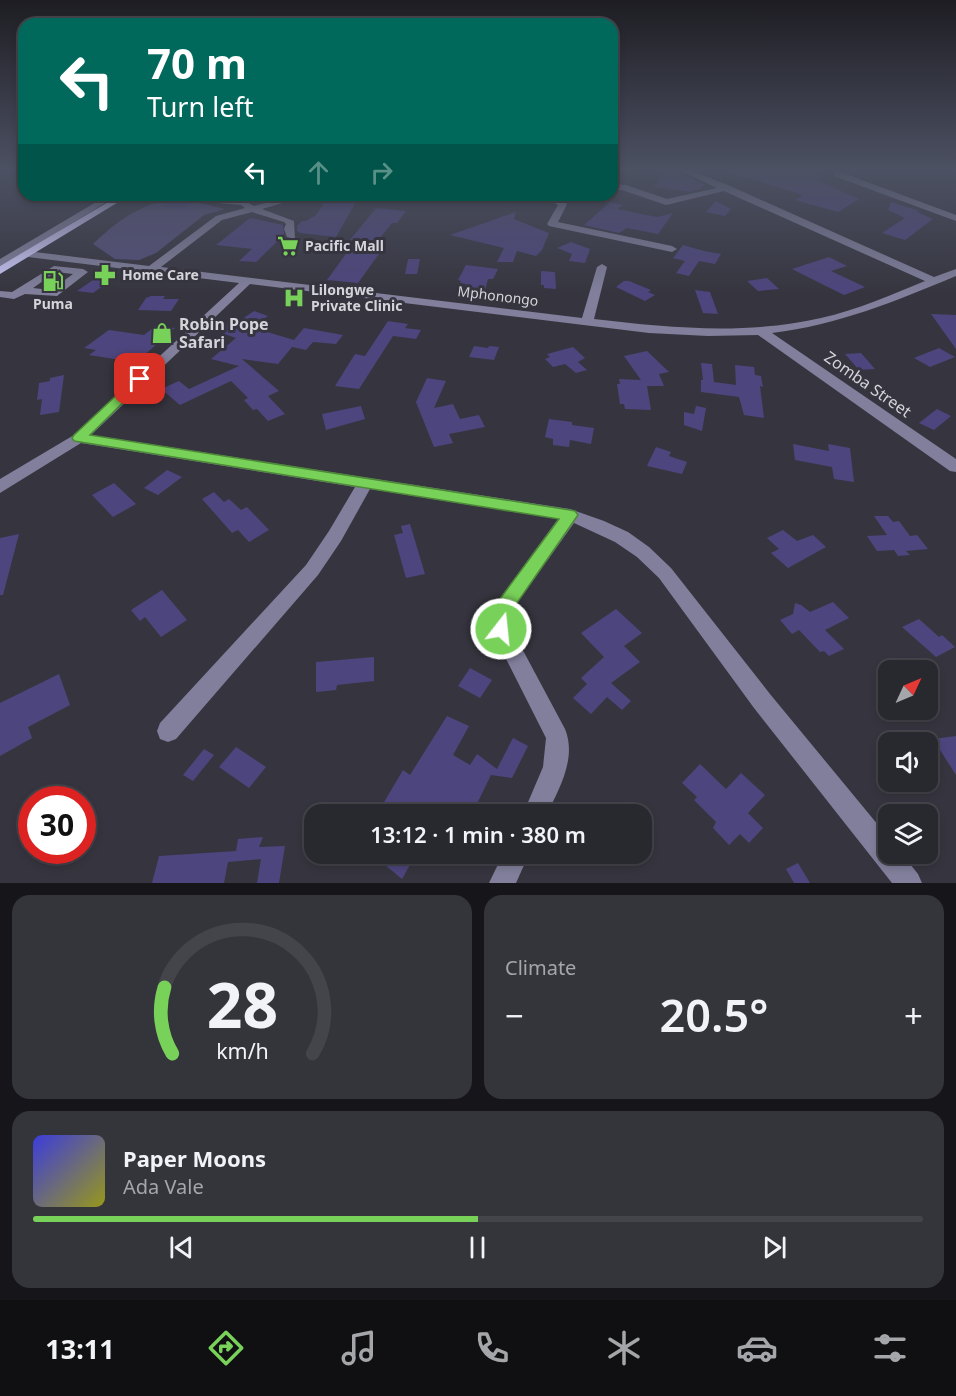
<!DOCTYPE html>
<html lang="en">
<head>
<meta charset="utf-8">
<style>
	:root { --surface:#28282f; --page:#34343b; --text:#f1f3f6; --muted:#a5a6aa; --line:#44444b; --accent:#78d158 }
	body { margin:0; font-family:"Noto Sans",sans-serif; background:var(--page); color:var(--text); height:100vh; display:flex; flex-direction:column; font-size:22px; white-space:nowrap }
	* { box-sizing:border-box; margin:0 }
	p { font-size:20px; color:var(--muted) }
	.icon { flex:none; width:33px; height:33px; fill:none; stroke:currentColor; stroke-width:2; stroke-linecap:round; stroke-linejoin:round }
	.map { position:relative; height:883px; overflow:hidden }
	.drawer { display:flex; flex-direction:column; gap:12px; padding:12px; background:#16161a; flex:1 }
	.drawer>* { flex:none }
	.hud { position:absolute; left:18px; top:18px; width:600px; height:183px; border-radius:18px; box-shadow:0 3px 9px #0003,0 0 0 2px var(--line); background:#00695c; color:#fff; overflow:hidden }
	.needle { width:39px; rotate:46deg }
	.fabs { position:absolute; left:878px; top:660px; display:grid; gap:12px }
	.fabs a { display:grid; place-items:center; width:60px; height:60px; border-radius:12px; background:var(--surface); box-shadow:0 3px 9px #0003,0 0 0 2px var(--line); font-size:30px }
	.speed { position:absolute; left:18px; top:786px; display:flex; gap:12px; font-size:30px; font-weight:700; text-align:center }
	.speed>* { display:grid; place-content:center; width:78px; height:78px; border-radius:50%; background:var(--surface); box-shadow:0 3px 9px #0003,0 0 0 2px var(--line); line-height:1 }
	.speed .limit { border:9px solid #d22; background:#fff; color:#111 }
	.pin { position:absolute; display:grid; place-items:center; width:51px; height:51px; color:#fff; margin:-26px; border-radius:12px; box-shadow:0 3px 9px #0006 }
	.me { position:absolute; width:66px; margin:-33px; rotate:16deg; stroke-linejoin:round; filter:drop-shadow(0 0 4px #0008) }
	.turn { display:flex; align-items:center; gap:21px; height:126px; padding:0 30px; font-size:27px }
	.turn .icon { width:78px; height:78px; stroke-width:2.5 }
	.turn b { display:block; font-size:42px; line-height:51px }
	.lanes { display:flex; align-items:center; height:57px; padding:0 30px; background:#0003; justify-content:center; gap:30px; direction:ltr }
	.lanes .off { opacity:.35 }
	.big { font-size:45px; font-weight:600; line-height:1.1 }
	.drawer .widget { flex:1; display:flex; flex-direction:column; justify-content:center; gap:9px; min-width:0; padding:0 21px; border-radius:18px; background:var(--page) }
	.drawer .dial { align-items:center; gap:0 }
	.dial svg { height:156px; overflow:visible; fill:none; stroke:var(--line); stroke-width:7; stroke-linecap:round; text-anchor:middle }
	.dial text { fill:var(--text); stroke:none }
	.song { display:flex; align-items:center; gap:18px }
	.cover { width:72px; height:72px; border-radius:9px; background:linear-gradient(135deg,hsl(240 70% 55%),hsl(60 70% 35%)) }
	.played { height:6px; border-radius:3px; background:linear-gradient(90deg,var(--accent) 50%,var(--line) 50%) }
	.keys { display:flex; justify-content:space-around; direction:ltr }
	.heat { display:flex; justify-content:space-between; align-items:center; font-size:33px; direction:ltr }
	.drawer .tiles { flex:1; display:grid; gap:12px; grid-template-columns:1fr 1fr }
	.widget:last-child { grid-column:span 2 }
	.trip { position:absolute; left:304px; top:804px; width:348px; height:60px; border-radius:18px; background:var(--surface); box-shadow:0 3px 9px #0003,0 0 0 2px var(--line); font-weight:600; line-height:60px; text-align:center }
	.dock { display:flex; height:96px; justify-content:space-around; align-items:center; background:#101013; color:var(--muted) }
	.dock .icon { width:42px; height:42px }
	.dock .current { color:var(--accent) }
	.dock b { font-size:27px; color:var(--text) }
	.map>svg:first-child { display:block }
	.green { fill:#534f79 }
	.building { fill:#4d457d }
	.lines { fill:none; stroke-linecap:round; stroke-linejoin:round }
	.minor { fill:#817f9b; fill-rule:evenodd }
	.major { fill:#ccc8f6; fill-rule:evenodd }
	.route { fill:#78d158; stroke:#4e8839; stroke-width:1.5 }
	.labels { text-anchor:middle; stroke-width:6; stroke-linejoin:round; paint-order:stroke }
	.far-poi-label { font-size:14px; font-weight:bold; fill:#d4d4da; stroke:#36353f; text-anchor:start }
	.far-street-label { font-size:14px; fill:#d4d4da; stroke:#36353f }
	.poi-label { font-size:16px; font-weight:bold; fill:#d4d4da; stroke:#36353f; text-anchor:start }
	.street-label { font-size:16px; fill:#d4d4da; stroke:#36353f }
</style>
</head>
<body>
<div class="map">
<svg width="956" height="883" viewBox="0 0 956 883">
	<rect width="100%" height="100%" fill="#36353f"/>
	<path class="green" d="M179,198l46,11 -21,6 -48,38 -17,7 -24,-1 -22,-15c21,-20 39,-34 68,-43 6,-2 12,0 18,-3z"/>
	<g class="building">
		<polygon points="727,170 803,170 825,178 817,180 859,199 838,212 795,200 803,195 727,172"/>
		<polygon points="672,172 691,178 705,185 700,189 689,192 654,187 660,177"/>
		<polygon points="328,197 358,198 336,237 300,233 297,231 297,226 302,221 306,221 316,215"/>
		<polygon points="178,198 195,202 180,209 162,206"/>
		<polygon points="716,201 731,209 725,216 706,212"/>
		<polygon points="610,202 623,205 617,209 657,217 673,213 658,234 627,228 619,233 584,225"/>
		<polygon points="891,202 920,211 917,212 933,219 905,240 882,233 905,218 888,210"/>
		<polygon points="376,208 406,211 397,223 392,223 370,250 381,251 358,283 327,280 356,240 350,240"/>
		<polygon points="516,212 514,219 549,233 542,250 536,256 517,251 513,262 497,262 504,248 450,235"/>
		<polygon points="250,218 283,225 284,235 256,262 239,261 252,249 216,245"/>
		<polygon points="571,242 590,249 585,263 569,261 572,254 557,248"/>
		<polygon points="683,245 704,251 721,254 715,264 699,261 689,276 676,273 685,261 673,258"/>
		<polygon points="829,257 847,266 831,271 865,287 844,295 792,269"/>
		<polygon points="408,259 420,259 417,274 405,274"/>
		<polygon points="466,265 498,269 493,279 488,279 483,298 462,296 466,284 460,283 461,281 458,280"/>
		<polygon points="541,271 555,272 556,289 544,288 544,285 541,285"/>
		<polygon points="96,278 111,280 93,293 77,291"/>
		<polygon points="767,278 779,289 758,291 747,281"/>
		<polygon points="624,281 629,281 651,290 648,292 655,295 645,301 616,287"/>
		<polygon points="695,290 710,292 718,314 703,313"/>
		<polygon points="151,296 165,296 163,299 179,299 171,311 138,310 146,298"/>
		<polygon points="254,311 268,316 251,327 294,340 304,328 343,335 336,344 313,342 306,350 292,347 278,364 242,359 279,391 268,396 285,414 268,421 257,409 253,410 244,400 248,398 231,381 180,405 161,389 179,381 189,389 239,366 211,359 236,338 216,331 230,322 235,324"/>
		<polygon points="931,314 956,315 956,349"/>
		<polygon points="388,321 408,324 405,328 421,330 416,339 393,336 359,389 335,386 355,354 365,356"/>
		<polygon points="157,325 175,328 142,357 147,364 89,355 96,350 84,348 109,330 144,335"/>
		<polygon points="474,346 488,348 489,346 499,347 494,360 469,357"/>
		<polygon points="573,347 585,358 578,362 587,370 576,373 565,364 553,367 545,359 550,357 547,354"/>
		<polygon points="939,348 955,357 930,367 914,358"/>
		<polygon points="647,351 669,372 659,374 664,386 647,386 651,410 625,409 624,404 620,404 617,384 620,384 619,379 641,380 624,356"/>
		<polygon points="861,353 875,369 859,370 845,354"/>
		<polygon points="701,363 712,364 714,382 736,385 735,365 754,367 755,375 761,376 763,387 760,386 764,418 744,415 739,397 701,392 701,380 703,380"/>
		<polygon points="64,375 59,412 40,415 42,399 37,400 39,383 50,381 50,378"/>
		<polygon points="427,378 446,381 434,408 453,404 460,419 479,415 485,427 449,434 453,443 434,447 416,402"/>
		<polygon points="361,406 365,419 326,430 322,414"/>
		<polygon points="696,406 706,408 702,431 684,425 684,412 694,414"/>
		<polygon points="937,409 951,416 934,430 919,423"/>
		<polygon points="549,419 572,422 572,425 594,428 591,444 570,440 569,447 553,445 553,439 545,437"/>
		<polygon points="793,444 829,451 828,444 850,448 854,482 834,479 832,467 795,460"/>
		<polygon points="656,447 671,452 669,456 687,462 682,474 647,466"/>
		<polygon points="167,470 182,477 158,495 144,488"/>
		<polygon points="114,483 136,504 113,517 92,495"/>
		<polygon points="214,492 224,502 229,499 241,510 247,507 269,530 249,542 238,530 232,533 202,499"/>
		<polygon points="874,516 888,516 893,522 899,521 910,536 917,535 928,549 906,551 910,555 898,556 894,550 877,551 867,536 887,535"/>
		<polygon points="410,524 425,574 406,578 394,535 403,533 401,526"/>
		<polygon points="783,530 797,541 813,535 826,547 788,568 771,553 779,549 767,538"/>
		<polygon points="19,534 3,595 0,595 0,538"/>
		<polygon points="162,590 187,620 161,637 145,617 140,621 131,610"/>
		<polygon points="833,602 849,618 825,630 844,649 829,656 824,651 820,652 799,630 792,634 780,620 793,614 795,603 801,605 810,612"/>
		<polygon points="616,609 642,633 624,646 640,662 611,683 631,701 622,710 607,697 591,714 573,698 587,684 581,678 604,657 581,633"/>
		<polygon points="919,619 939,637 942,635 955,647 936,657 902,627"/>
		<polygon points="374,657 374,681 337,685 336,690 316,692 316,662"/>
		<polygon points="470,668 492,680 480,698 458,686"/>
		<polygon points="59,674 70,705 28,727 32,738 0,756 0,703"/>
		<polygon points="447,716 469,726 453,755 470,765 477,754 497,769 513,738 528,746 512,778 491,775 472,814 377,814 403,770 410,775"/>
		<polygon points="956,736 956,775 933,739"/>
		<polygon points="236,747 266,767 249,788 219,767"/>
		<polygon points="204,749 214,755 193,781 183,775"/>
		<polygon points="700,764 726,789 741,773 765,795 748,813 763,828 749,843 740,834 729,845 713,828 716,822 694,800 697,797 682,783"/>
		<polygon points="263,837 259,847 285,846 279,883 257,883 261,859 228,862 224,883 152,883 159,856 236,851 238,839"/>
		<polygon points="392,854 416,854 402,879 385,865"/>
		<polygon points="798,863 810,883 794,883 786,869"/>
	</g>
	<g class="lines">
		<g class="minor">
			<path d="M680,170h10l40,16 204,91 22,-8v7c-60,25 -118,49 -184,57l184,126v13l-6,-1 -192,-136 -50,1 -59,-3 -399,-49 -159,151 479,74 34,12 24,11 21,15 22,21 99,126 118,143v17h14l16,20 4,9h-30l-138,-175 -95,-130 -22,-21 -22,-15 -41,-19 -62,87 -1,18 54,101c12,29 -6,60 -18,85h-24l20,-47 3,-29 -55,-109 2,-21 65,-89 -188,-30 -29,52 -23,34 -142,164 -8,3 -8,-3 -3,-8 3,-8 146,-158 23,-34 26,-44 -274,-44 -81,50v-14l74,-44 165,-152 -211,-26 -5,-4 -23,13v-7l108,-64h10l-91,56 122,15 67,-50 29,-8 -4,-3 -34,-3 -4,-5 1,-2 39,5 11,6 42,-11h14l-48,14 32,12 1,18 -8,-2 -3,-8 2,-5 -2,-2 -32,-10 -30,8 -61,47 421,51 15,-51 5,-3 5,3 -13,52c76,9 152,16 227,-1 36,-8 70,-23 104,-37l-201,-90 -58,14 -44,-15h-10v-6l14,1 41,14 50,-11z"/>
			<polygon points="834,172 840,172 956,215 956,221 834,176"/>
			<polygon points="554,197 567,204 558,222 672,246 677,249 672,252 549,226 547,224 558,205 550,200"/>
			<path d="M54,266l29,3 5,3 -31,24 -32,-2 -11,5 -14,-2v-6l12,1zM56,272l17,2 -22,16 -18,-2z"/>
			<polygon points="503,854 529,854 516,883 489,883"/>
		</g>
		<polygon class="major" points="120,195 130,195 0,274 0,266"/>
	</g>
	<linearGradient id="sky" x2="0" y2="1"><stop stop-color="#1e1d23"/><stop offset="0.58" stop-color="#4c5163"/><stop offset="1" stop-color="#4c5163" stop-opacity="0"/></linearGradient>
	<rect width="956" height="293" fill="url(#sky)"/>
	<polygon class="route" points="140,376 144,377 144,382 90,435 570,510 575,511 578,515 512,610 507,634 501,637 494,634 492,629 497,603 559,519 74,441 72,438 74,435 136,377"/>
	<defs>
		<symbol id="supermarket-bare" viewBox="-9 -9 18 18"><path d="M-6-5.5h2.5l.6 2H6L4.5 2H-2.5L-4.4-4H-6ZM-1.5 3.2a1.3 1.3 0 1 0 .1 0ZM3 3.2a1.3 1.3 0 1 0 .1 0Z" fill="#78d158" stroke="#36353f" stroke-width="2.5" paint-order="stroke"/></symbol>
		<symbol id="pharmacy-bare" viewBox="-9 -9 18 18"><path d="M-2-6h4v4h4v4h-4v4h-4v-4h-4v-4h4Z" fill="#78d158" stroke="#36353f" stroke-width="2.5" paint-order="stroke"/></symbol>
		<symbol id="fuel-bare" viewBox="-9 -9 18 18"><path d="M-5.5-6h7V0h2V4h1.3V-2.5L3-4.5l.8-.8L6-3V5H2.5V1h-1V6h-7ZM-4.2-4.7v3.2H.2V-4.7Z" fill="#78d158" stroke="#36353f" stroke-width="2.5" paint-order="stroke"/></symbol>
		<symbol id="hospital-bare" viewBox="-9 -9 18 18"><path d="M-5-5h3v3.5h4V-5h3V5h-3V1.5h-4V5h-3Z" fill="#78d158" stroke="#36353f" stroke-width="2.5" paint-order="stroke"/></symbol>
		<symbol id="shop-bare" viewBox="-9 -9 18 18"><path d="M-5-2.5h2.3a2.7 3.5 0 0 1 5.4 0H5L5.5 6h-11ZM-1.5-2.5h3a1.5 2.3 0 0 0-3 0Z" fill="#78d158" stroke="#36353f" stroke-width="2.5" paint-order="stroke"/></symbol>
	</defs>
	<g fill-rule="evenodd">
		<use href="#supermarket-bare" x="273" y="231" width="30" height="30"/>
		<use href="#pharmacy-bare" x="90" y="260" width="30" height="30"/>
		<use href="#fuel-bare" x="38" y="266" width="30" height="30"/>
		<use href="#hospital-bare" x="279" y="283" width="30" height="30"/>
		<use href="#shop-bare" x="147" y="318" width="30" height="30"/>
	</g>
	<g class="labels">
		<g class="far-poi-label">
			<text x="305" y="251">Pacific Mall</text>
			<text x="122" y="280">Home Care</text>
			<text x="311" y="295">Lilongwe<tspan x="311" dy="16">Private Clinic</tspan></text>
			<text x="53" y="309" text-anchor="middle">Puma</text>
		</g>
		<g class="far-street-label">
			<text transform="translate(498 296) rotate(7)" y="5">Mphonongo</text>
		</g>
		<g class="poi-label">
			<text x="179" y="330">Robin Pope<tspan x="179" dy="18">Safari</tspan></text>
		</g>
		<g class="street-label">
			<text transform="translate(868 384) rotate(35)" y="6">Zomba Street</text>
		</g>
	</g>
</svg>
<div class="fabs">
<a><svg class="needle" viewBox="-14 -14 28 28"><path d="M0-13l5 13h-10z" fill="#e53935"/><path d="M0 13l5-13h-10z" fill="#a5a6aa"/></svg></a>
<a><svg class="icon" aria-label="sound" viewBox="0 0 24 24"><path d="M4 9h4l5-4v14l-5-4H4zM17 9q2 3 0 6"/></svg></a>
<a><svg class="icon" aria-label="layers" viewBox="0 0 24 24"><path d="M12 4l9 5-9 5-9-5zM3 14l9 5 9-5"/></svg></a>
</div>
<div class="speed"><div class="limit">30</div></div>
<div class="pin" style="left:140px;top:379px;background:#d93025"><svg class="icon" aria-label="arrive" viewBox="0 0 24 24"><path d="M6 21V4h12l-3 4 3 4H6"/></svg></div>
<svg class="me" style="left:501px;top:629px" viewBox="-20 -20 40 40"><circle r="17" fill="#78d158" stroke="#fff" stroke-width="3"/><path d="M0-11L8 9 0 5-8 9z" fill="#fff"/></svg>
<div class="trip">13:12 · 1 min · 380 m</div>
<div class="hud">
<div class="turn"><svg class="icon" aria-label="left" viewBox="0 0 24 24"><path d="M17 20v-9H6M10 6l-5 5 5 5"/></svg><div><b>70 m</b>Turn left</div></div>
<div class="lanes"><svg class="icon" aria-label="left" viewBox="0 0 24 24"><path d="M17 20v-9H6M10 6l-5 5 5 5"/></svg><svg class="icon off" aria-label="ahead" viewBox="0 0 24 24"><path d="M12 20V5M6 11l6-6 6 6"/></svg><svg class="icon off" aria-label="right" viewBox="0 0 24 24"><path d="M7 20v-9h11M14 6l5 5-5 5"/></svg></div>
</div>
</div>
<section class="drawer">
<div class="tiles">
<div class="widget dial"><svg viewBox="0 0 100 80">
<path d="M14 69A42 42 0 1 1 86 69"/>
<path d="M14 69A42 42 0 0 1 10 35" stroke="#78d158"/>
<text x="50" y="56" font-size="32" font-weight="700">28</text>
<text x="50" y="72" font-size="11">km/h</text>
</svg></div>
<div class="widget"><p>Climate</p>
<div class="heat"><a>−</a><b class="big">20.5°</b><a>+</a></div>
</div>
<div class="widget">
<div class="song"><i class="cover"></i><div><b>Paper Moons</b><p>Ada Vale</p></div></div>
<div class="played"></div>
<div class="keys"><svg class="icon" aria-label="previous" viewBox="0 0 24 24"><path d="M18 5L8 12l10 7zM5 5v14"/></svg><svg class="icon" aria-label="pause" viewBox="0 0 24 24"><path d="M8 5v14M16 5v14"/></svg><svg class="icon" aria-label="next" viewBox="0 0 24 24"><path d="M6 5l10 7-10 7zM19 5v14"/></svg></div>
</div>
</div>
</section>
<nav class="dock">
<b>13:11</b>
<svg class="icon current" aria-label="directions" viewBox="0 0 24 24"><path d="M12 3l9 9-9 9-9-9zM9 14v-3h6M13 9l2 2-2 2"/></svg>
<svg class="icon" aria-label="music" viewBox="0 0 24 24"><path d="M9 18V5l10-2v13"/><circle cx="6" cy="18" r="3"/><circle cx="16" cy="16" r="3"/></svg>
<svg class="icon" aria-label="phone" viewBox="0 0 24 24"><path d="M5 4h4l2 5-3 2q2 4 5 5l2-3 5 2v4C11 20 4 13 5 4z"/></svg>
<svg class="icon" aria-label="climate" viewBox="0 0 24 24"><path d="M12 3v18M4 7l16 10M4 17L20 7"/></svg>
<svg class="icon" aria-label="car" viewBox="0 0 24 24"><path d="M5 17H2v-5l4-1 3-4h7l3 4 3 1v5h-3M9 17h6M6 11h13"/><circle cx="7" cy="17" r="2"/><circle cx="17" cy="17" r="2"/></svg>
<svg class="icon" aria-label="filters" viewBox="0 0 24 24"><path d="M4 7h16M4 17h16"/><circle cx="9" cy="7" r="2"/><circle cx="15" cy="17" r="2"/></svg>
</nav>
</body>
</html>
